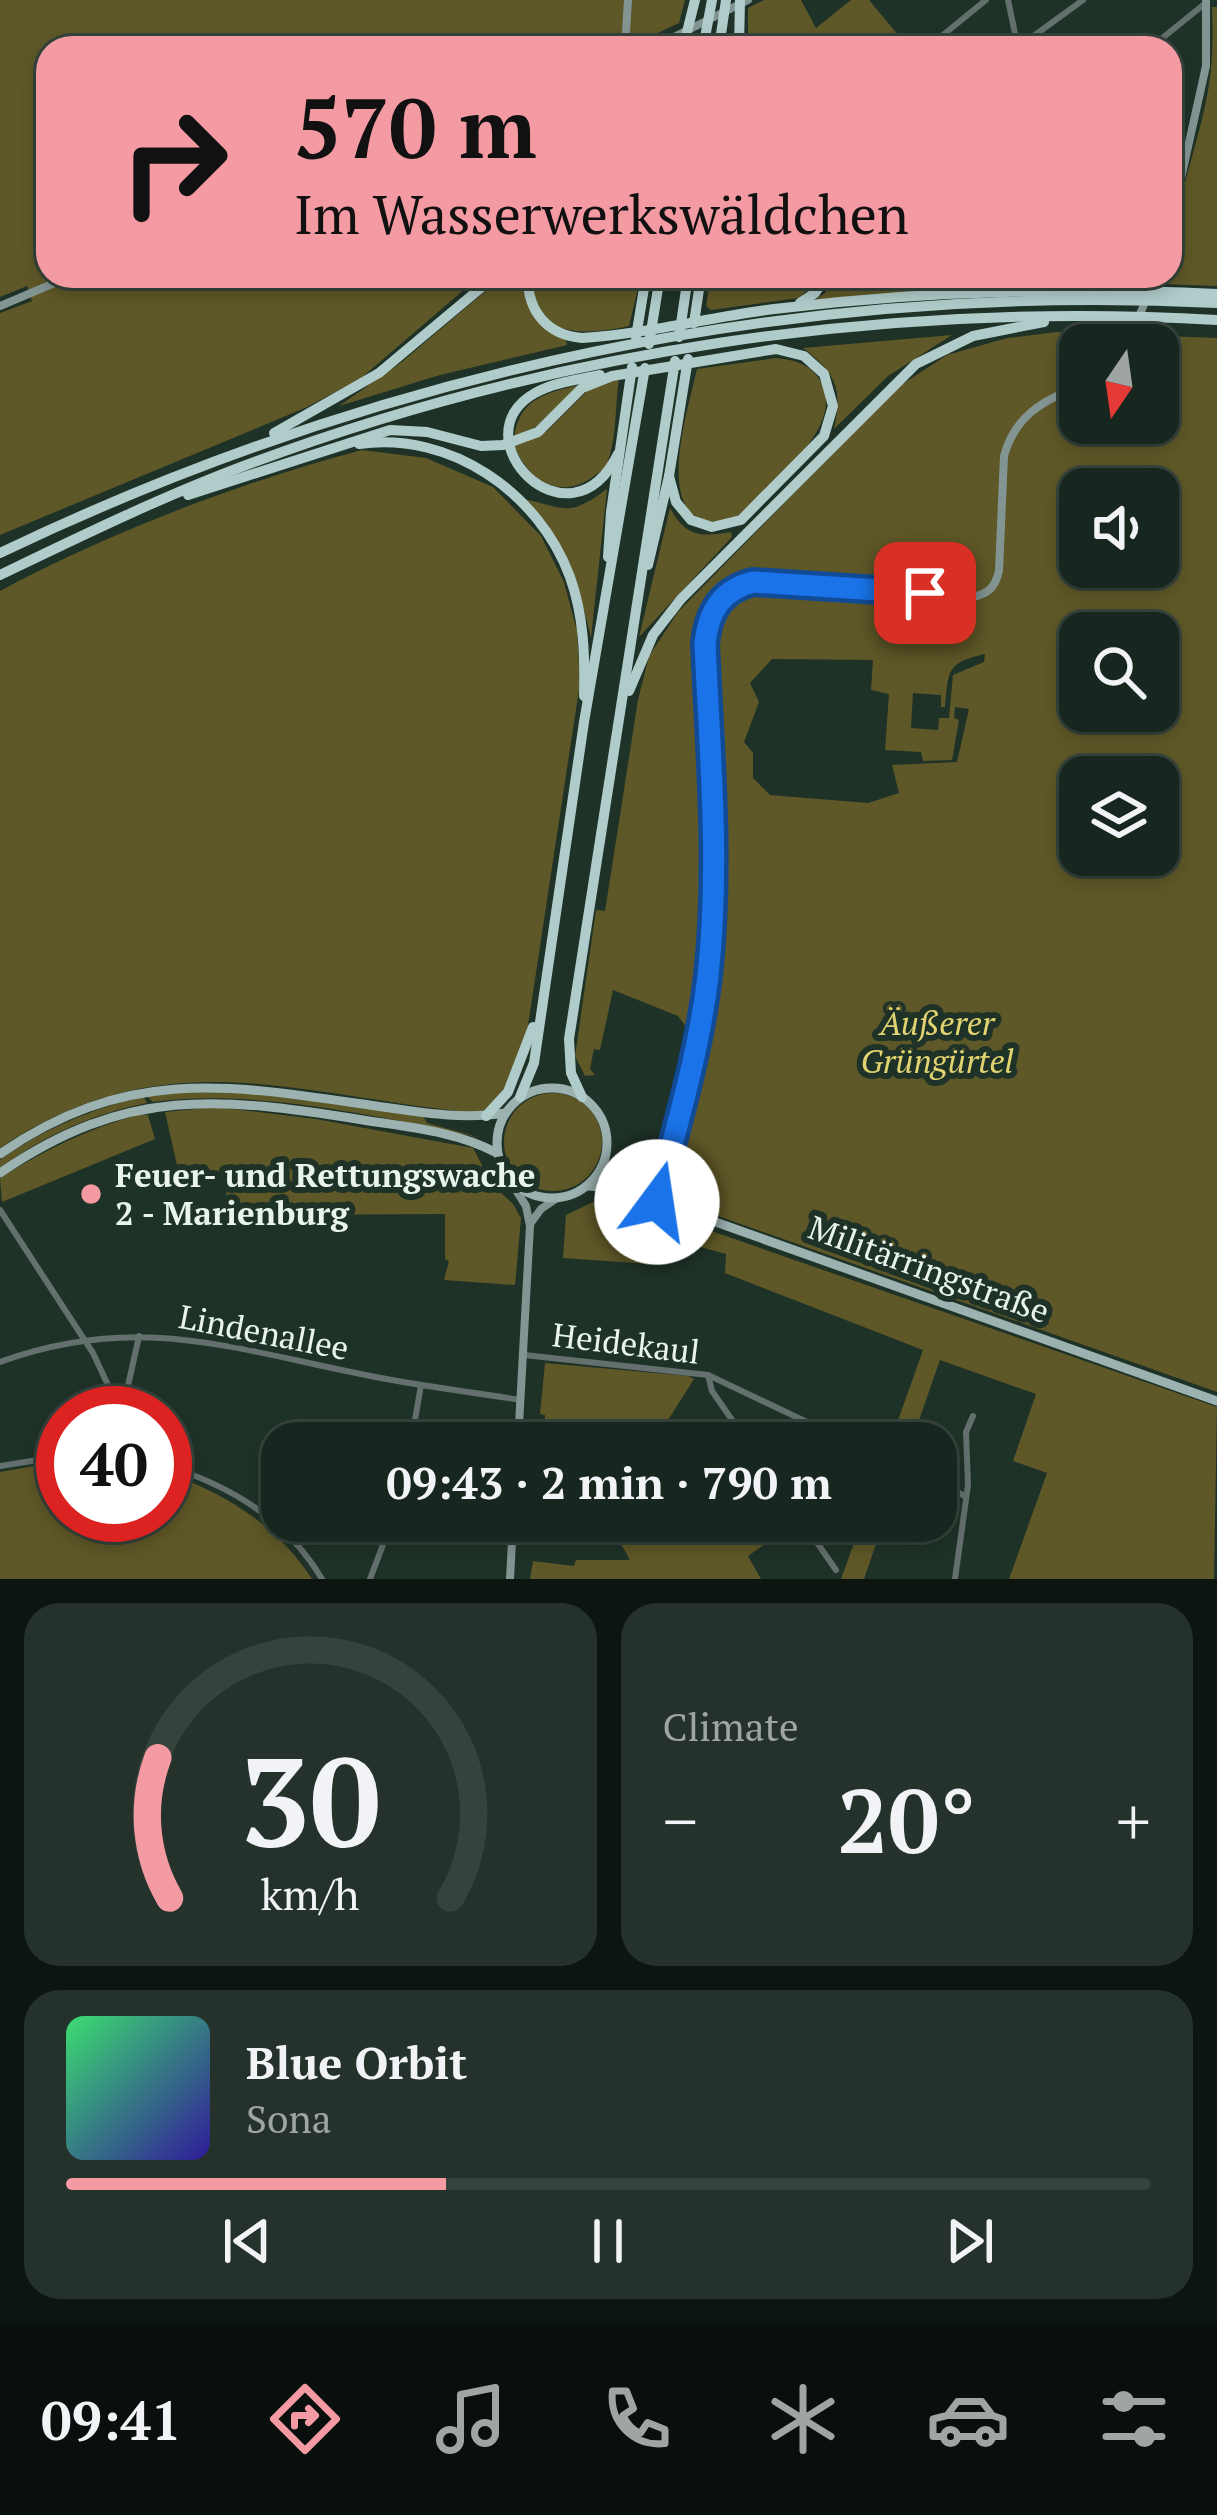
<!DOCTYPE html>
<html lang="en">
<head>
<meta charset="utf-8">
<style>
	:root { --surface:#17261e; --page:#24322b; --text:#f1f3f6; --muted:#9ea5a4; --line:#36433c; --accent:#f49aa2 }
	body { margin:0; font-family:"PT Serif",serif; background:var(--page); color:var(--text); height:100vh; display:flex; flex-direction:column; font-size:45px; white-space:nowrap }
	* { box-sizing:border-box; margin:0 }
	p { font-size:39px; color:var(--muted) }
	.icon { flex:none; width:66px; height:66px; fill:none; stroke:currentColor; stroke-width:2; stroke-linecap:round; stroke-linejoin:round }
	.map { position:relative; height:1579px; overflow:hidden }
	.details { display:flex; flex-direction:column; gap:24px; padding:24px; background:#0d1510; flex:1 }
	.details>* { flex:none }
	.hud { position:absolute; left:36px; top:36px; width:1146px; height:252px; border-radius:36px; box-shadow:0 6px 18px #0003,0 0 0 3px var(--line); background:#f49aa2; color:#111; overflow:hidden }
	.needle { width:78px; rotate:193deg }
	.buttons { position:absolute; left:1059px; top:324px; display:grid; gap:24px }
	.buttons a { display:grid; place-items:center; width:120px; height:120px; border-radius:24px; background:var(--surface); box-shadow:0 6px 18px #0003,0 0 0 3px var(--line); font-size:60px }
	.speed { position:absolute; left:36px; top:1386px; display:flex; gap:24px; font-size:60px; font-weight:700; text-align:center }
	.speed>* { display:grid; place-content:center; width:156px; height:156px; border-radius:50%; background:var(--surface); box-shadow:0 6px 18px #0003,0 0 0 3px var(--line); line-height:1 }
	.speed .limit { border:18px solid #d22; background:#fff; color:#111 }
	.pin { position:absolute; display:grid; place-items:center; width:102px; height:102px; color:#fff; margin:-51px; border-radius:24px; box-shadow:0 6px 18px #0006 }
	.me { position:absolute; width:132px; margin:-66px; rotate:14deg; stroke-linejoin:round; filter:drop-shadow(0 0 9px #0008) }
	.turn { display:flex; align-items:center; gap:42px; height:252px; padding:0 60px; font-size:54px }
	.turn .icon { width:156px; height:156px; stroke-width:2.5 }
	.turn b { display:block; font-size:84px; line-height:102px }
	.big { font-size:90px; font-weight:700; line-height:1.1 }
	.details .tile { flex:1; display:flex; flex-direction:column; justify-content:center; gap:18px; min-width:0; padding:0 42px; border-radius:36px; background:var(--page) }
	.details .dial { align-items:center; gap:0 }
	.dial svg { height:312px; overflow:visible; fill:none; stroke:var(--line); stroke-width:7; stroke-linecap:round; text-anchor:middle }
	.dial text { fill:var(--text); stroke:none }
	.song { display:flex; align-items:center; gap:36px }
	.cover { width:144px; height:144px; border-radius:18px; background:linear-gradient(135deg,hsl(140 70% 55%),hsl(250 70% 35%)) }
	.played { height:12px; border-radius:6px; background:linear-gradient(90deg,var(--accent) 35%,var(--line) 35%) }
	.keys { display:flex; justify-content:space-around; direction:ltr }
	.heat { display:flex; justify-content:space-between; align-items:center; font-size:66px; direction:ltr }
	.details .tiles { flex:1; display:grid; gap:24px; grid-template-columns:1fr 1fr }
	.tile:last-child { grid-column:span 2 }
	.trip { position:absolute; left:261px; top:1422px; width:696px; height:120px; border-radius:36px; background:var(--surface); box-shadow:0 6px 18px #0003,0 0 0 3px var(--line); font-weight:700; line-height:120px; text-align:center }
	.tabs { display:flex; height:192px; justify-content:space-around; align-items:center; background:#090f0c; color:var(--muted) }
	.tabs .icon { width:84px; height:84px }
	.tabs .on { color:var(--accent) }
	.tabs b { font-size:54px; color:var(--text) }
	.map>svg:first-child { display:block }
	.green { fill:#5e5727; fill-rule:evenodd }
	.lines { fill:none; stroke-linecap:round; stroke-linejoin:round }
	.street { stroke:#64706e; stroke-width:6 }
	.secondary { stroke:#839593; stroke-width:8 }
	.primary { stroke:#9bb2b0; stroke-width:9 }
	.highway { stroke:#b0ccca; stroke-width:10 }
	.route-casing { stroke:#114b97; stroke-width:30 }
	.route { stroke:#1a73e8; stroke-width:21 }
	.poi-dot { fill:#f49aa2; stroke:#1f3228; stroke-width:4.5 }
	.labels { text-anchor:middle; stroke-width:12; stroke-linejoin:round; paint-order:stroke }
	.park-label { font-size:33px; font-style:italic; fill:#e0d370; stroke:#1f3228 }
	.poi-label { font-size:33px; font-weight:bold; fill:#e8f4ed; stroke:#1f3228; text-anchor:start }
	.street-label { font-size:33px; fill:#e8f4ed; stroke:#1f3228 }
</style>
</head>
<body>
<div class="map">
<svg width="1217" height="1579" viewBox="0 0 1217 1579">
	<rect width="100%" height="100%" fill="#1f3228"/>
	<g class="green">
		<polygon points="0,0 685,0 679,23 641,41 616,40 615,48 48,48 48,276 480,276 360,379 305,408 0,535 0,313 32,301 27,286 0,297"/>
		<polygon points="764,0 801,0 816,28 851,0 869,0 909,48 748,48 748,8"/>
		<path d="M1212,7h5v279l-55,-2 2,-8h6c0,-63 27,-123 38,-185 5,-28 5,-55 4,-84z"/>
		<path d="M503,276h21c-2,33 12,51 42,64l1,5 -127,30 -101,31 64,-45z"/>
		<path d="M533,276h108l-12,50c-47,10 -97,13 -96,-50z"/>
		<polygon points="711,276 822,276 799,298 711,310 706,306"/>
		<polygon points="832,276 974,276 1016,285 815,300 825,293"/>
		<path d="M1057,332l160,6v1054l-553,-195 35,-139 2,-15 -8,-13 -4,1 -11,-15 -65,-26 -13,60 -6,-1 -4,20 5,6 -10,1 -10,-20 21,-146 9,1 33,-211 11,-44 29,-44 220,-225 49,-32 60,-17zM1080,345h78v78h-78zM1080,489h78v78h-78zM1080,633h78v78h-78zM985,654l-1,8 -31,13 -4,43h-10l-1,12 -27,-2 2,-35 28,2v12h4c4,-37 1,-44 40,-53zM772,659l101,1 -2,30 18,4 -4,56 36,2 2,9 29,-1 7,-40 -5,-2 1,-11 14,2 -12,53 -65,3 7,28 -31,10 -98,-8 -17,-17v-25l-9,-11 15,-40 -9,-19zM1080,777h78v78h-78z"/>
		<path d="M952,335l-64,41 -54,53c9,-40 2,-56 -31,-81z"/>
		<path d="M776,358c20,2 37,7 46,26 23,45 -57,105 -86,134 -91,25 -49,-104 -39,-149z"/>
		<path d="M619,378c-4,26 -2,61 -12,86 -5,11 -4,5 -13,12 -33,25 -66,5 -80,-31l33,-14 40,-40z"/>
		<path d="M579,385l-42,41 -23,12c5,-39 31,-45 65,-53z"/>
		<path d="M362,450l64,8 67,29 48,49 23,46 13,49 3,52 -53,349 -22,62 -16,16 -11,3c-180,-17 -312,-76 -478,35v-557c108,-58 243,-110 362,-141z"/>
		<path d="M607,489l-16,149c-12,-54 -30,-97 -67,-139 42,9 44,19 83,-10z"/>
		<path d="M670,508c16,29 30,29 61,24l1,5 -93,100z"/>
		<path d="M201,1090l68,5 154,21 4,7 54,15c-97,-21 -228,-50 -328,-36l-6,-6z"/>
		<circle cx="553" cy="1142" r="49"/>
		<path d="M143,1096l4,7c-54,11 -102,32 -147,65v-8c44,-32 91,-50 143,-64z"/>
		<polygon points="216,1107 316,1119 473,1148 492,1184 513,1204 521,1218 515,1285 444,1280 449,1261 445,1259 445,1214 227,1215 226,1172 182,1187 165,1112"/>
		<path d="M138,1115h10l7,24 -153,63 -2,-24c45,-28 87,-49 138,-63z"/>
		<polygon points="603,1197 625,1201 1217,1407 1214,1579 1009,1579 1047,1473 1013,1461 1036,1394 940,1360 911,1443 890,1443 923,1350 725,1273 726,1254 697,1246 650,1264 563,1258 566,1215"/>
		<polygon points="545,1363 688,1376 694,1379 663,1428 646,1439 648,1443 543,1443 545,1415 540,1414"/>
		<path d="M63,1461v54h102v-43c60,21 112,53 147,107h-312v-107z"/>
		<polygon points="616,1521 759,1521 772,1539 748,1556 761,1579 530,1579 533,1561 574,1566 576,1560 630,1560 615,1533"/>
		<polygon points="862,1521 884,1521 864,1579 841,1579"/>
	</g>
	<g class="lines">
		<g class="street">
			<polyline points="1008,0 1018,48"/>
			<polyline points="927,48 986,0"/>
			<polyline points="1017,48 1083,0"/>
			<polyline points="1150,48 1207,2"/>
			<polyline points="0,1210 93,1353 121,1413"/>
			<polyline points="524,1355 708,1375 851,1443"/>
			<path d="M0,1362c133,-48 224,-16 356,11 54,12 110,18 165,27"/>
			<polyline points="708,1375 712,1391 748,1443"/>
			<polyline points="122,1413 139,1336"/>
			<polyline points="411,1443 421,1385"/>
			<path d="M165,1465c65,21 121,53 157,114"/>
			<polyline points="0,1466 63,1456"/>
			<polyline points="936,1479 966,1497"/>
			<polyline points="802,1521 836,1570"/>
			<polyline points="370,1579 392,1521"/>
			<polyline points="955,1579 968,1485 966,1432 973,1416"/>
		</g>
		<g class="secondary">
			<polyline points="625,48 628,0"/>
			<polyline points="652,48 748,0"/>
			<polyline points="1170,228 1206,66 1206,0"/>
			<polyline points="0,306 71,276"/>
			<polyline points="1127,345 1156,276"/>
			<polyline points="509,1179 526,1206 530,1226 518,1443"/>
			<path d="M657,1202c19,-74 42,-149 51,-226 12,-109 3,-222 -3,-332 4,-37 20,-59 59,-63l208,16c17,-3 23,-10 27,-26l5,-115c11,-40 39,-56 76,-70"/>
			<polyline points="530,1224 541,1209 557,1198"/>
			<polyline points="510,1579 513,1521"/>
		</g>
		<g class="primary">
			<circle cx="552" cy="1143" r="55"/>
			<path d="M0,1154c128,-89 231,-69 376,-48 43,6 85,14 129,7"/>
			<path d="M0,1173c127,-87 218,-76 363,-53 44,7 93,11 134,33"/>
			<polyline points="588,1186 623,1189 1217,1401"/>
		</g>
		<g class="highway">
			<polyline points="683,48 695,0"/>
			<polyline points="703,48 712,0"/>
			<polyline points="719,48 726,0"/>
			<polyline points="739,48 740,0"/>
			<path d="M528,276c-1,35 19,59 54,62 64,-4 128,-21 192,-29 147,-18 295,-22 443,-15"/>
			<polyline points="1009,276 1059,284"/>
			<polyline points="800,303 815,293 826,276"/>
			<polyline points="694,323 701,276"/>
			<polyline points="636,337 646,276"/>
			<polyline points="679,337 688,276"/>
			<polyline points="649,344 660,276"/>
			<path d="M600,375c-22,5 -46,7 -65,18 -78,44 34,161 83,61"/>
			<polyline points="274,433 379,373 495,276"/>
			<path d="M359,444c92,-13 180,49 211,133 14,39 15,79 14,119"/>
			<polyline points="188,495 390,430 427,432 481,446 503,445 538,432 582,388 612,376 776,349 804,356 824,374 833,406 824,436 741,520 712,527 691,520 676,502 669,476"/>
			<path d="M0,553c380,-182 796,-271 1217,-250"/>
			<polyline points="608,557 611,512 632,367"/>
			<polyline points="648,565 669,476 688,359"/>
			<path d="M0,575c79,-38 159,-77 241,-108 309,-117 647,-166 976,-147"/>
			<polyline points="629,691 653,635 681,599 916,364 973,336 1044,322"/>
			<polyline points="520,1097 534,1063 584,722 645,368"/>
			<polyline points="582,1097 571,1073 569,1039 675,361"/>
			<polyline points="486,1116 508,1092 533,1027"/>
		</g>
	</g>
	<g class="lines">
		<defs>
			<path id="route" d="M657,1202c19,-74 42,-149 51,-226 12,-109 2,-222 -3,-332 3,-32 16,-54 48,-62l172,11"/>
		</defs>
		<use href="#route" class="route-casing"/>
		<use href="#route" class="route"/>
	</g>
	<circle class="poi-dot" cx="91" cy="1194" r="12"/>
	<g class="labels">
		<g class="park-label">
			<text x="937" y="1035">Äußerer<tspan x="937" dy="38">Grüngürtel</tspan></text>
		</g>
		<g class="poi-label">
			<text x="115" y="1187">Feuer- und Rettungswache<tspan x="115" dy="38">2 - Marienburg</tspan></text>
		</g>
		<g class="street-label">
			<text transform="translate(929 1269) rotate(20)" y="12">Militärringstraße</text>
			<text transform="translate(264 1332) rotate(11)" y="12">Lindenallee</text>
			<text transform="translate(626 1343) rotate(7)" y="12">Heidekaul</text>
		</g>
	</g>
</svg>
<div class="buttons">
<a><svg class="needle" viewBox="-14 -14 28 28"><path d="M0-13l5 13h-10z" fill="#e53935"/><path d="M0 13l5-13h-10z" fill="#9ea5a4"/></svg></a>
<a><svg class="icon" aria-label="sound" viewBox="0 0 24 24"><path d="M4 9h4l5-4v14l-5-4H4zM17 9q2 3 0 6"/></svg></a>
<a><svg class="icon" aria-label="search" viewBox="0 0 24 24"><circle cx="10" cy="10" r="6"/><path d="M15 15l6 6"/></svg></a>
<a><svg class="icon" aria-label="layers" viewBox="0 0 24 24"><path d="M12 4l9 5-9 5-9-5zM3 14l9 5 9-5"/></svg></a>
</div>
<div class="speed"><div class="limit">40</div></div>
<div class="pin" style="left:925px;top:593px;background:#d93025"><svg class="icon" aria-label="arrive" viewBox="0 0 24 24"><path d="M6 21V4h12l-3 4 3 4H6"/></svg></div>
<svg class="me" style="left:657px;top:1202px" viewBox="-20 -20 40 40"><circle r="19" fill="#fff"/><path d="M0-13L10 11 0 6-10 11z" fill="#1a73e8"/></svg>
<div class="trip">09:43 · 2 min · 790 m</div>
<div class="hud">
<div class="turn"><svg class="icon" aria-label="right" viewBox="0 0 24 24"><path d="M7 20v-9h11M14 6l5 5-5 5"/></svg><div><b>570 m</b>Im Wasserwerkswäldchen</div></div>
</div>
</div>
<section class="details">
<div class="tiles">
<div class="tile dial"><svg viewBox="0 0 100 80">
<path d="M14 69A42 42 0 1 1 86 69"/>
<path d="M14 69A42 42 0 0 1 11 33" stroke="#f49aa2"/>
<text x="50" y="56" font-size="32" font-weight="700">30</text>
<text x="50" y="72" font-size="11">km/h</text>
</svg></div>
<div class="tile"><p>Climate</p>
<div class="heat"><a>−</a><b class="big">20°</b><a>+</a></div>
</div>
<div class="tile">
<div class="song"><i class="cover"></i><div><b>Blue Orbit</b><p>Sona</p></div></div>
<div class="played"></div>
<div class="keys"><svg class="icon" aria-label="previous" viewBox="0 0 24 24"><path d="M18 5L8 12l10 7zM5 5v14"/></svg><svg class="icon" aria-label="pause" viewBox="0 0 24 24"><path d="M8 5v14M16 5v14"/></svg><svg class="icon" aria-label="next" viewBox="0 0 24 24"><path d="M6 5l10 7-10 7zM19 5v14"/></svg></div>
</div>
</div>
</section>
<nav class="tabs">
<b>09:41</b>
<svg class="icon on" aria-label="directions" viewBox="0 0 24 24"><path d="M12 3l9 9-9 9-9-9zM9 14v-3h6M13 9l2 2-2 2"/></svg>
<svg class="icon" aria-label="music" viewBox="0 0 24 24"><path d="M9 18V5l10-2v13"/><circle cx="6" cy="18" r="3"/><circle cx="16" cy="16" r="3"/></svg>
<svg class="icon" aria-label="phone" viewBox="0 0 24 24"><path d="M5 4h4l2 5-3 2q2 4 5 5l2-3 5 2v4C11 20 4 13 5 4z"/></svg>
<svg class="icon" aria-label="climate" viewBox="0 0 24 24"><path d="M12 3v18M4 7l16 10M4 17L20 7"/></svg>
<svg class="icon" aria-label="car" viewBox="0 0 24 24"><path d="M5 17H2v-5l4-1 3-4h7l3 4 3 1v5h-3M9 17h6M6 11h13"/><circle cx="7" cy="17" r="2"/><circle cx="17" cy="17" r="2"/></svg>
<svg class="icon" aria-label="filters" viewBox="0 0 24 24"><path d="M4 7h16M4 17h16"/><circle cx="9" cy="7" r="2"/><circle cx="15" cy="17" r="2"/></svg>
</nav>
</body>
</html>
